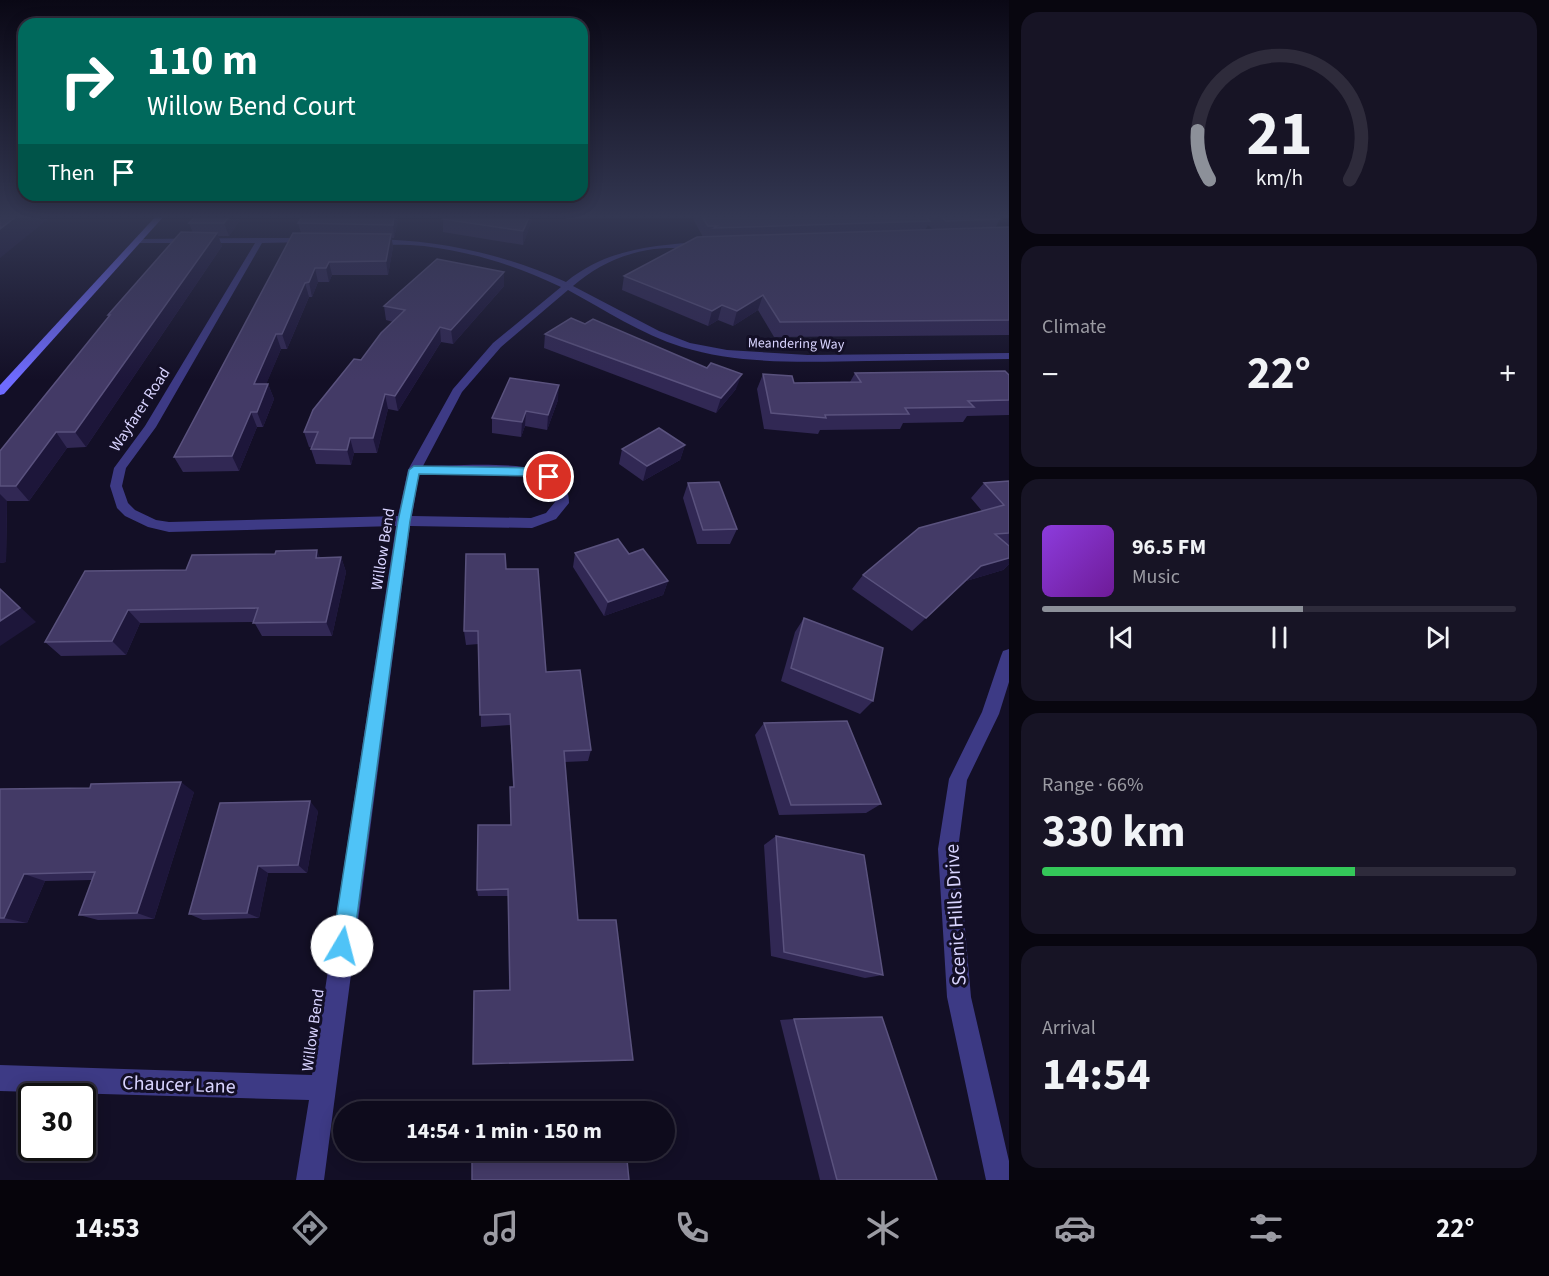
<!DOCTYPE html>
<html lang="en">
<head>
<meta charset="utf-8">
<style>
	:root { --surface:#0e0b1c; --page:#171425; --text:#f1f3f6; --muted:#9b9ba3; --line:#2e2b3b; --accent:#8c9099 }
	body { margin:0; font-family:"Source Sans 3",sans-serif; background:var(--page); color:var(--text); height:100vh; display:flex; flex-direction:column; font-size:22px; white-space:nowrap }
	* { box-sizing:border-box; margin:0 }
	p { font-size:20px; color:var(--muted) }
	.icon { flex:none; width:33px; height:33px; fill:none; stroke:currentColor; stroke-width:2; stroke-linecap:round; stroke-linejoin:round }
	.map { position:relative; flex:1; overflow:hidden }
	.details { display:flex; flex-direction:column; gap:12px; padding:12px; background:#08060f; width:540px }
	.details>* { flex:none }
	.top-card { position:absolute; left:18px; top:18px; width:570px; height:183px; border-radius:18px; box-shadow:0 3px 15px #0003,0 0 0 2px var(--line); background:#00695c; color:#fff; overflow:hidden }
	.speed { position:absolute; left:18px; top:1083px; display:flex; gap:12px; font-size:30px; font-weight:700; text-align:center }
	.speed>* { display:grid; place-content:center; width:78px; height:78px; border-radius:50%; background:var(--surface); box-shadow:0 3px 15px #0003,0 0 0 2px var(--line); line-height:1 }
	.speed .limit { border:3px solid #111; border-radius:9px; background:#fff; color:#111 }
	.pin { position:absolute; display:grid; place-items:center; width:51px; height:51px; color:#fff; margin:-26px; border:3px solid #fff; border-radius:50%; box-shadow:0 2px 6px #0007 }
	.me { position:absolute; width:66px; margin:-33px; rotate:8deg; stroke-linejoin:round; filter:drop-shadow(0 0 4px #0008) }
	.turn { display:flex; align-items:center; gap:21px; height:126px; padding:0 30px; font-size:27px }
	.turn .icon { width:78px; height:78px; stroke-width:2.5 }
	.turn b { display:block; font-size:42px; line-height:51px }
	.then { display:flex; align-items:center; height:57px; padding:0 30px; background:#0003; gap:12px; font-size:22px }
	.big { font-size:45px; font-weight:700; line-height:1.1 }
	.details .tile { flex:1; display:flex; flex-direction:column; justify-content:center; gap:9px; min-width:0; padding:0 21px; border-radius:18px; background:var(--page) }
	.details .dial { align-items:center; gap:0 }
	.dial svg { height:156px; overflow:visible; fill:none; stroke:var(--line); stroke-width:7; stroke-linecap:round; text-anchor:middle }
	.dial text { fill:var(--text); stroke:none }
	.song { display:flex; align-items:center; gap:18px }
	.cover { width:72px; height:72px; border-radius:9px; background:linear-gradient(135deg,hsl(270 70% 55%),hsl(280 70% 35%)) }
	.played { height:6px; border-radius:3px; background:linear-gradient(90deg,var(--accent) 55%,var(--line) 55%) }
	.keys { display:flex; justify-content:space-around; direction:ltr }
	.heat { display:flex; justify-content:space-between; align-items:center; font-size:33px; direction:ltr }
	.charge { height:9px; border-radius:4px; background:linear-gradient(90deg,#34c759 66%,var(--line) 0) }
	.trip { position:absolute; left:333px; top:1101px; width:342px; height:60px; border-radius:30px; background:var(--surface); box-shadow:0 3px 15px #0003,0 0 0 2px var(--line); font-weight:700; line-height:60px; text-align:center }
	.tabs { display:flex; height:96px; justify-content:space-around; align-items:center; background:#06040b; color:var(--muted) }
	.tabs .icon { width:42px; height:42px }
	.tabs .selected { color:var(--accent) }
	.tabs b { font-size:27px; color:var(--text) }
	main { display:flex; flex:1; min-height:0 }
	.map>svg:first-child { display:block }
	.lines { fill:none; stroke-linecap:round; stroke-linejoin:round }
	.street { fill:#3d3a85; fill-rule:evenodd }
	.secondary { fill:#6f6bff; fill-rule:evenodd }
	.wall { fill:#312854; fill-rule:evenodd }
	.shaded-wall { fill:#1d163a }
	.building { fill:#433a66; stroke:#5a527e; stroke-width:1.5 }
	.route { fill:#4fc3f7; stroke:#337fa1; stroke-width:1.5 }
	.labels { text-anchor:middle; stroke-width:6; stroke-linejoin:round; paint-order:stroke }
	.far-street-label { font-size:14px; fill:#d9d4ff; stroke:#130f26 }
	.street-label { font-size:16px; fill:#d9d4ff; stroke:#130f26 }
	.near-street-label { font-size:20px; fill:#d9d4ff; stroke:#130f26 }
</style>
</head>
<body>
<main>
<div class="map">
<svg width="1009" height="1180" viewBox="0 0 1009 1180">
	<rect width="100%" height="100%" fill="#130f26"/>
	<g class="lines">
		<g class="street">
			<path d="M259,238h50l4,2 -4,2 -47,1 -106,184 -30,41 -4,18 6,17 7,7 21,10 13,2 229,-6 10,-46 45,-81 40,-46 68,-56c-44,-21 -88,-35 -137,-41 -18,-2 -37,0 -55,-3l-1,-2 4,-2c68,1 132,15 194,43 40,-33 87,-37 137,-40l4,2 -1,2c-17,3 -35,1 -52,3 -30,4 -58,17 -81,37l86,45 31,12 37,7 81,5 201,-2v6c-47,1 -94,1 -141,2 -62,1 -127,4 -186,-14 -41,-13 -77,-37 -114,-57l-67,57 -39,45 -39,74c31,0 112,-7 135,12 8,6 11,15 11,25l-13,16 -24,9 -122,-2 -86,654h-28l13,-80 -309,-9v-26l312,10 84,-549 -227,6 -21,-5 -23,-11 -8,-8 -7,-22 4,-18 31,-42 110,-183h-117l-4,-2 4,-2zM419,474c31,1 112,-9 134,13l2,15 -9,11 -15,5 -119,-2z"/>
			<polygon points="1009,649 1009,682 999,714 967,780 958,849 971,997 1009,1161 1009,1180 986,1180 947,997 938,849 949,779 982,712 1001,656 1003,651"/>
		</g>
		<polygon class="secondary" points="157,215 165,215 4,394 0,395 0,385"/>
	</g>
	<g class="wall">
		<polygon points="243,215 229,236 218,236 222,246 86,447 67,448 29,501 7,501 6,562 0,563 0,451 109,316 108,315 193,233 189,223"/>
		<polygon points="399,215 394,238 391,238 393,247 388,275 332,275 329,282 318,282 312,297 309,297 287,349 281,349 266,384 268,384 274,399 263,427 257,427 239,471 183,472 174,457 301,233 298,223"/>
		<polygon points="443,215 532,215 532,219 523,245 443,232"/>
		<path d="M691,215h302l7,4 -5,9 14,-1v108l-235,2 -16,-27 -25,16 -15,-6 -10,6 -86,-36 2,-14 79,-39zM928,225l6,5h-9z"/>
		<polygon points="504,286 453,344 441,342 398,411 388,409 377,453 354,453 351,465 316,464 311,449 312,448 309,447 304,432 393,322 386,320 384,306"/>
		<polygon points="545,334 736,389 716,413 544,348"/>
		<polygon points="855,373 1009,375 1009,415 967,416 963,422 903,423 900,429 820,430 818,434 764,429 757,389 763,374 794,383 850,382"/>
		<polygon points="558,400 547,430 525,426 521,437 492,433 492,418"/>
		<polygon points="685,445 680,460 643,481 619,464 622,449"/>
		<polygon points="1009,481 1009,564 1003,570 966,581 912,631 852,589 863,575 982,511 971,498 984,483"/>
		<polygon points="688,483 737,529 730,544 697,544 683,498"/>
		<polygon points="575,553 629,554 668,581 663,595 604,616 573,567"/>
		<polygon points="341,557 346,572 332,636 262,636 254,622 140,623 126,655 61,656 45,642 186,570 320,558"/>
		<polygon points="506,569 546,672 591,750 588,761 565,762 509,990 508,896 478,896 477,890 511,825 510,787 513,787 510,725 481,727 479,644 466,645 464,631"/>
		<polygon points="804,618 873,701 860,714 781,681 795,632"/>
		<polygon points="764,723 881,804 866,813 779,815 755,735"/>
		<polygon points="0,789 194,792 154,919 98,920 79,915 92,880 45,881 27,923 0,923"/>
		<polygon points="318,811 307,873 268,873 259,918 203,920 189,914"/>
		<polygon points="776,836 883,975 865,978 771,956 764,845"/>
		<polygon points="794,1019 937,1180 820,1180 780,1020"/>
		<polygon points="615,1106 622,1110 622,1112 537,1112 537,1108"/>
	</g>
	<g class="shaded-wall">
		<polygon points="18,215 53,215 0,258 0,229"/>
		<polygon points="230,215 243,215 229,236 224,223"/>
		<polygon points="394,215 399,215 394,238 393,225"/>
		<polygon points="530,215 532,215 532,219 523,245 523,231"/>
		<polygon points="217,233 222,246 86,447 75,432"/>
		<polygon points="391,234 393,247 388,275 386,261"/>
		<polygon points="329,262 332,275 329,282 326,268"/>
		<polygon points="315,268 318,282 312,297 309,282"/>
		<polygon points="504,272 504,286 453,344 451,330"/>
		<polygon points="305,283 309,297 287,349 282,334"/>
		<polygon points="763,295 758,310 733,326 737,311"/>
		<polygon points="722,305 718,320 708,326 712,311"/>
		<polygon points="440,327 441,342 398,411 395,396"/>
		<polygon points="276,334 281,349 260,399 254,384"/>
		<polygon points="742,374 736,389 716,413 721,398"/>
		<polygon points="268,384 274,399 263,427 257,412"/>
		<polygon points="559,385 558,400 547,430 548,415"/>
		<polygon points="385,394 388,409 377,453 373,438"/>
		<polygon points="526,411 525,426 521,437 522,422"/>
		<polygon points="251,412 257,427 239,471 232,456"/>
		<polygon points="56,432 67,448 29,501 16,486"/>
		<polygon points="350,438 354,453 351,465 347,450"/>
		<polygon points="685,445 680,460 643,481 647,466"/>
		<polygon points="0,494 7,501 6,562 0,563"/>
		<polygon points="317,550 323,565 316,558"/>
		<polygon points="341,557 346,572 332,636 326,622"/>
		<polygon points="1009,558 1009,564 1003,570 966,581 912,631 981,566"/>
		<polygon points="668,581 663,595 604,616 608,602"/>
		<polygon points="0,588 36,622 0,646"/>
		<polygon points="128,610 140,623 126,655 112,641"/>
		<polygon points="181,782 194,792 154,919 137,913"/>
		<polygon points="310,801 318,811 307,873 298,865"/>
		<polygon points="258,866 268,873 259,918 247,913"/>
		<polygon points="24,874 45,881 27,923 4,918"/>
	</g>
	<g class="building">
		<polygon points="0,215 18,215 0,229"/>
		<polygon points="196,215 230,215 224,223 189,223"/>
		<polygon points="303,215 394,215 393,225 298,223"/>
		<polygon points="443,215 530,215 523,231 442,219"/>
		<polygon points="701,215 923,215 930,221 714,228 717,226 708,226"/>
		<polygon points="938,215 993,215 1000,219 946,221"/>
		<polygon points="1009,227 1009,320 780,322 763,295 737,311 722,305 712,311 624,276 697,237"/>
		<polygon points="181,232 217,233 75,432 56,432 16,486 0,486 0,451 110,315 108,315"/>
		<polygon points="293,233 391,234 386,261 329,262 326,268 315,268 309,282 305,283 282,334 276,334 254,384 268,384 257,412 251,412 232,456 174,457"/>
		<polygon points="437,259 504,272 451,330 440,327 395,396 385,394 373,438 350,438 347,450 311,449 318,432 304,432 313,410 354,359 361,360 381,333 405,310 384,306"/>
		<polygon points="571,318 585,324 593,319 707,368 711,363 742,374 721,398 545,334"/>
		<polygon points="1005,371 1009,375 1009,400 968,401 974,407 905,408 909,414 825,415 826,418 771,413 763,374 792,376 794,383 861,382 855,373"/>
		<polygon points="510,378 559,385 548,415 526,411 522,422 492,418"/>
		<polygon points="659,428 685,445 647,466 622,449"/>
		<polygon points="1009,481 1009,533 995,534 1009,546 1009,558 981,566 926,618 863,575 919,528 1004,505 984,483"/>
		<polygon points="719,482 737,529 703,530 688,483"/>
		<polygon points="618,539 629,554 643,549 668,581 608,602 575,553"/>
		<polygon points="317,550 316,558 341,557 326,622 253,623 258,608 128,610 112,641 45,642 85,571 186,570 192,555 275,554 276,551"/>
		<polygon points="466,554 505,554 506,569 538,569 546,672 580,670 591,750 564,751 578,920 616,920 633,1060 473,1064 474,991 510,990 508,889 477,890 478,825 511,825 510,787 514,787 510,714 480,715 478,631 464,631"/>
		<polygon points="0,589 20,608 0,621"/>
		<polygon points="804,618 883,648 873,701 791,668"/>
		<polygon points="847,721 881,804 791,805 764,723"/>
		<polygon points="181,782 137,913 79,915 95,872 24,874 4,918 0,918 0,789 90,788 91,784"/>
		<polygon points="310,801 298,865 258,866 247,913 189,914 220,803"/>
		<polygon points="776,836 864,855 883,975 784,952"/>
		<polygon points="882,1017 937,1180 837,1180 794,1019"/>
		<polygon points="622,1110 622,1112 576,1112"/>
		<polygon points="472,1150 626,1150 629,1180 472,1180"/>
	</g>
	<linearGradient id="sky" x2="0" y2="1"><stop stop-color="#0a0815"/><stop offset="0.57" stop-color="#333752"/><stop offset="1" stop-color="#333752" stop-opacity="0"/></linearGradient>
	<rect width="1009" height="380" fill="url(#sky)"/>
	<polygon class="route" points="414,466 536,468 555,477 549,481 535,476 419,474 410,521 353,946 350,954 342,957 335,954 332,946 398,521 409,470"/>
	<g class="labels">
		<g class="far-street-label">
			<text transform="translate(796 343) rotate(1)" y="5">Meandering Way</text>
		</g>
		<g class="street-label">
			<text transform="translate(139 409) rotate(-57)" y="6">Wayfarer Road</text>
			<text transform="translate(382 549) rotate(-81)" y="6">Willow Bend</text>
			<text transform="translate(312 1030) rotate(-82)" y="6">Willow Bend</text>
		</g>
		<g class="near-street-label">
			<text transform="translate(955 915) rotate(-93)" y="7">Scenic Hills Drive</text>
			<text transform="translate(179 1084) rotate(2)" y="7">Chaucer Lane</text>
		</g>
	</g>
</svg>
<div class="speed"><div class="limit">30</div></div>
<div class="pin" style="left:549px;top:477px;background:#d93025"><svg class="icon" aria-label="arrive" viewBox="0 0 24 24"><path d="M6 21V4h12l-3 4 3 4H6"/></svg></div>
<svg class="me" style="left:342px;top:946px" viewBox="-20 -20 40 40"><circle r="19" fill="#fff"/><path d="M0-13L10 11 0 6-10 11z" fill="#4fc3f7"/></svg>
<div class="trip">14:54 · 1 min · 150 m</div>
<div class="top-card">
<div class="turn"><svg class="icon" aria-label="right" viewBox="0 0 24 24"><path d="M7 20v-9h11M14 6l5 5-5 5"/></svg><div><b>110 m</b>Willow Bend Court</div></div>
<div class="then">Then<svg class="icon" aria-label="arrive" viewBox="0 0 24 24"><path d="M6 21V4h12l-3 4 3 4H6"/></svg></div>
</div>
</div>
<section class="details">
<div class="tile dial"><svg viewBox="0 0 100 80">
<path d="M14 69A42 42 0 1 1 86 69"/>
<path d="M14 69A42 42 0 0 1 8 44" stroke="#8c9099"/>
<text x="50" y="56" font-size="32" font-weight="700">21</text>
<text x="50" y="72" font-size="11">km/h</text>
</svg></div>
<div class="tile"><p>Climate</p>
<div class="heat"><a>−</a><b class="big">22°</b><a>+</a></div>
</div>
<div class="tile">
<div class="song"><i class="cover"></i><div><b>96.5 FM</b><p>Music</p></div></div>
<div class="played"></div>
<div class="keys"><svg class="icon" aria-label="previous" viewBox="0 0 24 24"><path d="M18 5L8 12l10 7zM5 5v14"/></svg><svg class="icon" aria-label="pause" viewBox="0 0 24 24"><path d="M8 5v14M16 5v14"/></svg><svg class="icon" aria-label="next" viewBox="0 0 24 24"><path d="M6 5l10 7-10 7zM19 5v14"/></svg></div>
</div>
<div class="tile"><p>Range · 66%</p><b class="big">330 km</b><div class="charge"></div></div>
<div class="tile"><p>Arrival</p><b class="big">14:54</b></div>
</section>
</main>
<nav class="tabs">
<b>14:53</b>
<svg class="icon selected" aria-label="directions" viewBox="0 0 24 24"><path d="M12 3l9 9-9 9-9-9zM9 14v-3h6M13 9l2 2-2 2"/></svg>
<svg class="icon" aria-label="music" viewBox="0 0 24 24"><path d="M9 18V5l10-2v13"/><circle cx="6" cy="18" r="3"/><circle cx="16" cy="16" r="3"/></svg>
<svg class="icon" aria-label="phone" viewBox="0 0 24 24"><path d="M5 4h4l2 5-3 2q2 4 5 5l2-3 5 2v4C11 20 4 13 5 4z"/></svg>
<svg class="icon" aria-label="climate" viewBox="0 0 24 24"><path d="M12 3v18M4 7l16 10M4 17L20 7"/></svg>
<svg class="icon" aria-label="car" viewBox="0 0 24 24"><path d="M5 17H2v-5l4-1 3-4h7l3 4 3 1v5h-3M9 17h6M6 11h13"/><circle cx="7" cy="17" r="2"/><circle cx="17" cy="17" r="2"/></svg>
<svg class="icon" aria-label="filters" viewBox="0 0 24 24"><path d="M4 7h16M4 17h16"/><circle cx="9" cy="7" r="2"/><circle cx="15" cy="17" r="2"/></svg>
<b>22°</b>
</nav>
</body>
</html>
